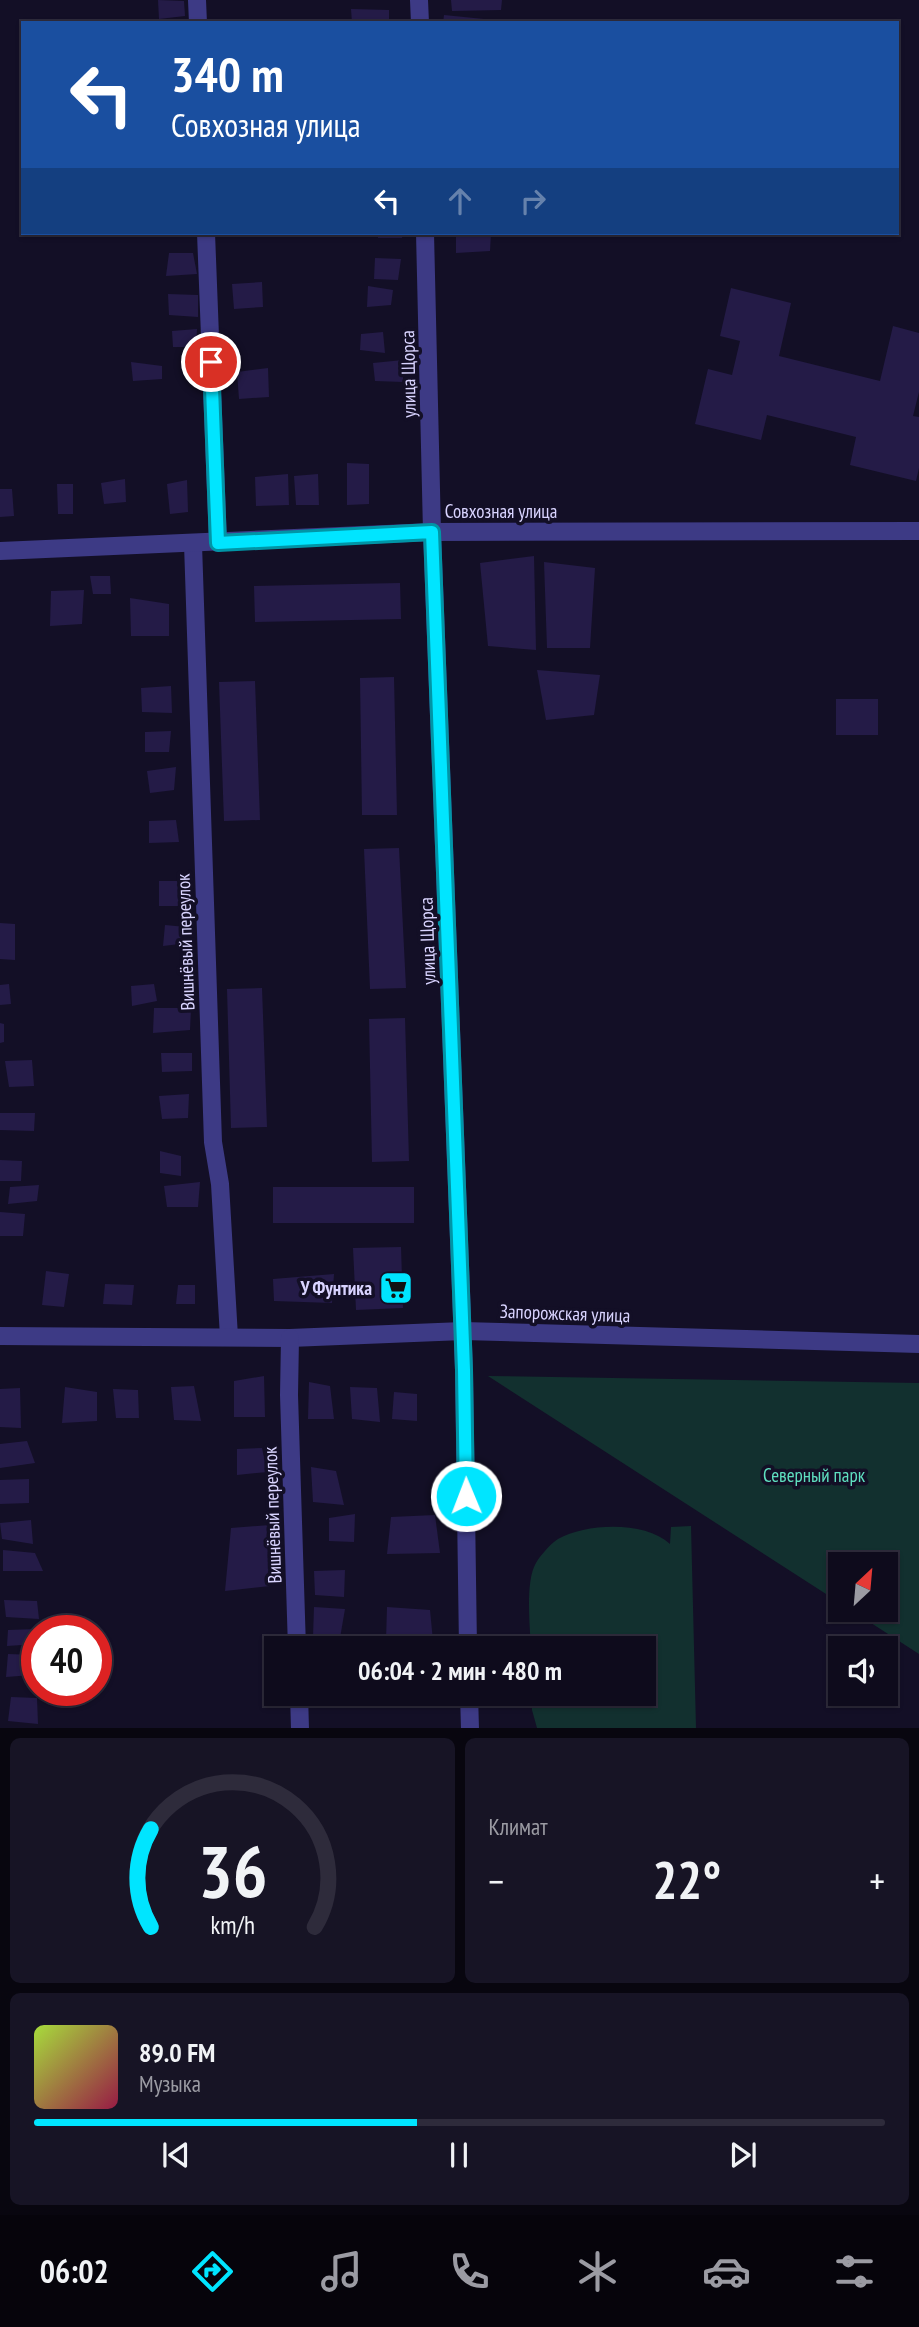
<!DOCTYPE html>
<html lang="ru">
<head>
<meta charset="utf-8">
<style>
	:root { --surface:#0e0b1c; --page:#171425; --text:#f1f3f6; --muted:#9b9ba3; --line:#2e2b3b; --accent:#00e5ff }
	body { margin:0; font-family:"PT Sans Narrow",sans-serif; background:var(--page); color:var(--text); height:100vh; display:flex; flex-direction:column; font-size:26px; white-space:nowrap }
	* { box-sizing:border-box; margin:0 }
	p { font-size:23px; color:var(--muted) }
	.icon { flex:none; width:38px; height:38px; fill:none; stroke:currentColor; stroke-width:2; stroke-linecap:round; stroke-linejoin:round }
	.map { position:relative; height:1728px; overflow:hidden }
	.side { display:flex; flex-direction:column; gap:10px; padding:10px; background:#08060f; flex:1 }
	.side>* { flex:none }
	.hud { position:absolute; left:21px; top:21px; width:878px; height:214px; border-radius:0px; box-shadow:0 2px 5px #0004,0 0 0 2px var(--line); background:#1a4fa0; color:#fff; overflow:hidden }
	.needle { width:46px; rotate:26deg }
	.fabs { position:absolute; left:828px; top:1552px; display:grid; gap:14px }
	.fabs a { display:grid; place-items:center; width:70px; height:70px; border-radius:0px; background:var(--surface); box-shadow:0 2px 5px #0004,0 0 0 2px var(--line); font-size:35px }
	.speed { position:absolute; left:21px; top:1615px; display:flex; gap:14px; font-size:35px; font-weight:700; text-align:center }
	.speed>* { display:grid; place-content:center; width:91px; height:91px; border-radius:50%; background:var(--surface); box-shadow:0 2px 5px #0004,0 0 0 2px var(--line); line-height:1 }
	.speed .limit { border:10px solid #d22; background:#fff; color:#111 }
	.pin { position:absolute; display:grid; place-items:center; width:60px; height:60px; color:#fff; margin:-30px; border:4px solid #fff; border-radius:50%; box-shadow:0 2px 7px #0007 }
	.me { position:absolute; width:77px; margin:-38px; rotate:359deg; stroke-linejoin:round; filter:drop-shadow(0 0 5px #0008) }
	.turn { display:flex; align-items:center; gap:24px; height:147px; padding:0 35px; font-size:32px }
	.turn .icon { width:91px; height:91px; stroke-width:2.5 }
	.turn b { display:block; font-size:49px; line-height:60px }
	.lanes { display:flex; align-items:center; height:66px; padding:0 35px; background:#0003; justify-content:center; gap:35px; direction:ltr }
	.lanes .off { opacity:.35 }
	.big { font-size:52px; font-weight:600; line-height:1.1 }
	.side .widget { flex:1; display:flex; flex-direction:column; justify-content:center; gap:10px; min-width:0; padding:0 24px; border-radius:10px; background:var(--page) }
	.side .dial { align-items:center; gap:0 }
	.dial svg { height:182px; overflow:visible; fill:none; stroke:var(--line); stroke-width:7; stroke-linecap:round; text-anchor:middle }
	.dial text { fill:var(--text); stroke:none }
	.song { display:flex; align-items:center; gap:21px }
	.cover { width:84px; height:84px; border-radius:10px; background:linear-gradient(135deg,hsl(80 70% 55%),hsl(340 70% 35%)) }
	.played { height:7px; border-radius:4px; background:linear-gradient(90deg,var(--accent) 45%,var(--line) 45%) }
	.keys { display:flex; justify-content:space-around; direction:ltr }
	.heat { display:flex; justify-content:space-between; align-items:center; font-size:38px; direction:ltr }
	.side .tiles { flex:1; display:grid; gap:10px; grid-template-columns:1fr 1fr }
	.widget:last-child { grid-column:span 2 }
	.trip { position:absolute; left:264px; top:1636px; width:392px; height:70px; border-radius:0px; background:var(--surface); box-shadow:0 2px 5px #0004,0 0 0 2px var(--line); font-weight:600; line-height:70px; text-align:center }
	.tabs { display:flex; height:112px; justify-content:space-around; align-items:center; background:#06040b; color:var(--muted) }
	.tabs .icon { width:49px; height:49px }
	.tabs .on { color:var(--accent) }
	.tabs b { font-size:32px; color:var(--text) }
	.map>svg:first-child { display:block }
	.green { fill:#12302f }
	.building { fill:#241b47 }
	.lines { fill:none; stroke-linecap:round; stroke-linejoin:round }
	.minor { stroke:#3d3a85; stroke-width:18 }
	.route-casing { stroke:#0095a6; stroke-width:18 }
	.route { stroke:#00e5ff; stroke-width:12 }
	.labels { text-anchor:middle; stroke-width:7; stroke-linejoin:round; paint-order:stroke }
	.street-label { font-size:19px; fill:#d9d4ff; stroke:#130f26 }
	.poi-label { font-size:19px; font-weight:bold; fill:#d9d4ff; stroke:#130f26; text-anchor:end }
	.park-label { font-size:19px; fill:#5fe0c0; stroke:#130f26 }
</style>
</head>
<body>
<div class="map">
<svg width="919" height="1729" viewBox="0 0 919 1729">
	<rect width="100%" height="100%" fill="#130f26"/>
	<g class="green">
		<polygon points="488,1376 919,1383 919,1654 851,1610 886,1610 886,1564 840,1564 840,1603"/>
		<path d="M691,1526l5,202h-159l-5,-18v-16h112v-46h-113c-1,-21 -6,-67 5,-85 4,-7 15,-20 22,-24 29,-16 87,-18 112,5l1,-17z"/>
	</g>
	<g class="building">
		<polygon points="158,0 184,1 185,16 159,19"/>
		<polygon points="451,0 502,0 501,10 452,11"/>
		<polygon points="351,9 389,10 389,23 352,23"/>
		<polygon points="444,15 494,20 493,23 443,23"/>
		<polygon points="165,233 191,233 191,236 165,237"/>
		<polygon points="378,233 403,233 402,238 378,238"/>
		<polygon points="456,233 491,233 490,251 456,253"/>
		<polygon points="169,253 193,253 197,274 166,276"/>
		<polygon points="375,258 401,259 398,280 374,279"/>
		<polygon points="262,282 263,307 234,309 232,284"/>
		<polygon points="368,286 393,290 391,305 367,307"/>
		<polygon points="731,288 791,303 779,356 880,381 893,326 919,333 919,392 913,416 919,417 919,468 916,481 850,465 856,437 767,415 761,440 695,424 708,369 732,375 740,341 720,336"/>
		<polygon points="168,294 198,295 198,317 169,315"/>
		<polygon points="197,329 196,347 173,347 172,331"/>
		<polygon points="383,332 385,353 360,350 361,334"/>
		<polygon points="403,360 403,382 375,381 373,363"/>
		<polygon points="131,362 162,366 162,379 133,381"/>
		<polygon points="268,368 269,397 239,399 237,372"/>
		<polygon points="347,463 369,464 369,504 347,505"/>
		<polygon points="288,474 289,505 256,506 255,477"/>
		<polygon points="318,474 319,505 296,505 294,476"/>
		<polygon points="125,479 126,502 104,504 101,483"/>
		<polygon points="187,480 188,512 170,514 167,484"/>
		<polygon points="57,484 73,484 73,514 58,514"/>
		<polygon points="0,489 12,489 14,516 0,517"/>
		<polygon points="534,556 536,650 488,646 480,563"/>
		<polygon points="544,562 595,568 590,648 547,648"/>
		<polygon points="90,576 110,576 111,594 93,594"/>
		<polygon points="400,583 401,619 255,622 254,586"/>
		<polygon points="84,590 82,624 50,626 51,591"/>
		<polygon points="130,598 169,604 169,636 131,636"/>
		<polygon points="537,670 600,675 594,715 546,720"/>
		<polygon points="394,677 397,815 362,815 360,678"/>
		<polygon points="255,681 260,820 224,821 219,682"/>
		<polygon points="171,686 172,713 142,712 141,688"/>
		<rect x="836" y="699" width="42" height="36"/>
		<polygon points="171,731 169,752 145,752 145,732"/>
		<polygon points="176,767 174,790 150,793 147,771"/>
		<polygon points="176,820 179,842 149,843 149,821"/>
		<polygon points="399,848 406,988 370,989 364,849"/>
		<polygon points="159,881 185,881 186,906 159,906"/>
		<polygon points="0,923 15,924 15,960 0,959"/>
		<polygon points="165,925 186,927 188,943 163,946"/>
		<polygon points="9,984 11,1004 0,1005 0,985"/>
		<polygon points="154,984 157,1001 132,1006 131,986"/>
		<polygon points="262,988 267,1127 231,1128 227,989"/>
		<polygon points="154,1008 191,1008 190,1030 153,1033"/>
		<polygon points="405,1018 409,1161 372,1162 369,1019"/>
		<polygon points="0,1023 4,1024 4,1042 0,1043"/>
		<polygon points="161,1053 192,1053 192,1071 162,1072"/>
		<polygon points="32,1060 34,1086 9,1087 5,1061"/>
		<polygon points="189,1094 188,1118 162,1119 159,1096"/>
		<polygon points="0,1113 35,1113 34,1131 0,1130"/>
		<polygon points="160,1151 181,1156 181,1176 160,1173"/>
		<polygon points="0,1160 22,1161 21,1181 0,1181"/>
		<polygon points="200,1182 198,1207 167,1207 164,1186"/>
		<polygon points="39,1185 37,1201 8,1204 10,1187"/>
		<rect x="273" y="1187" width="141" height="36"/>
		<polygon points="0,1212 25,1214 23,1236 0,1236"/>
		<polygon points="401,1247 403,1308 356,1310 353,1248"/>
		<polygon points="46,1271 69,1274 64,1307 42,1305"/>
		<polygon points="334,1274 332,1303 274,1301 273,1279"/>
		<polygon points="105,1284 134,1285 132,1305 103,1304"/>
		<polygon points="178,1285 195,1285 195,1304 176,1304"/>
		<polygon points="264,1376 265,1417 234,1417 234,1381"/>
		<polygon points="309,1382 330,1386 334,1419 308,1419"/>
		<polygon points="194,1386 201,1421 174,1420 171,1387"/>
		<polygon points="65,1387 97,1392 97,1421 62,1423"/>
		<polygon points="350,1387 377,1388 380,1422 352,1419"/>
		<polygon points="20,1388 21,1428 0,1427 0,1389"/>
		<polygon points="113,1389 138,1390 139,1418 116,1418"/>
		<polygon points="394,1392 417,1394 417,1421 392,1419"/>
		<polygon points="27,1441 35,1463 0,1468 0,1444"/>
		<polygon points="262,1448 267,1472 237,1475 237,1449"/>
		<polygon points="311,1467 336,1471 344,1505 313,1502"/>
		<polygon points="29,1479 29,1503 0,1504 0,1480"/>
		<polygon points="355,1514 354,1542 329,1541 329,1518"/>
		<polygon points="435,1515 440,1553 387,1554 391,1517"/>
		<polygon points="31,1520 33,1544 2,1539 0,1523"/>
		<polygon points="270,1525 270,1586 225,1591 231,1528"/>
		<polygon points="3,1550 35,1553 43,1571 3,1571"/>
		<polygon points="345,1570 344,1597 315,1595 314,1571"/>
		<polygon points="4,1600 37,1601 39,1619 6,1617"/>
		<polygon points="314,1607 345,1609 340,1638 313,1637"/>
		<polygon points="387,1607 430,1610 433,1641 386,1641"/>
		<polygon points="37,1629 37,1644 7,1646 8,1630"/>
		<polygon points="8,1654 36,1655 32,1675 6,1677"/>
		<polygon points="390,1694 429,1694 429,1696 391,1698"/>
		<polygon points="11,1697 37,1698 38,1724 8,1721"/>
	</g>
	<g class="lines">
		<g class="minor">
			<polyline points="197,0 198,23"/>
			<polyline points="419,0 420,23"/>
			<polyline points="206,233 218,543"/>
			<polyline points="425,233 432,532 464,1370 468,1648"/>
			<polyline points="193,544 213,1142 220,1184 229,1337"/>
			<polyline points="0,551 432,532 919,531"/>
			<polyline points="0,1336 290,1338 463,1331 919,1344"/>
			<polyline points="290,1338 289,1395 297,1648"/>
			<polyline points="299,1694 300,1729"/>
			<polyline points="469,1694 470,1729"/>
		</g>
	</g>
	<g class="lines">
		<defs>
			<polyline id="route" points="211,362 218,543 432,532 464,1370 466,1496"/>
		</defs>
		<use href="#route" class="route-casing"/>
		<use href="#route" class="route"/>
	</g>
	<defs>
		<symbol id="supermarket-square" viewBox="-11 -11 22 22"><rect x="-9" y="-9" width="18" height="18" rx="4" fill="#00e5ff" stroke="#130f26"/><path d="M-6-5.5h2.5l.6 2H6L4.5 2H-2.5L-4.4-4H-6ZM-1.5 3.2a1.3 1.3 0 1 0 .1 0ZM3 3.2a1.3 1.3 0 1 0 .1 0Z" fill="#111"/></symbol>
	</defs>
	<g fill-rule="evenodd">
		<use href="#supermarket-square" x="377" y="1269" width="38" height="38"/>
	</g>
	<g class="labels">
		<g class="street-label">
			<text transform="translate(408 374) rotate(-91)" y="7">улица Щорса</text>
			<text x="501" y="518">Совхозная улица</text>
			<text transform="translate(427 941) rotate(-92)" y="7">улица Щорса</text>
			<text transform="translate(185 942) rotate(-92)" y="7">Вишнёвый переулок</text>
			<text transform="translate(565 1313) rotate(2)" y="7">Запорожская улица</text>
			<text transform="translate(272 1515) rotate(-92)" y="7">Вишнёвый переулок</text>
		</g>
		<g class="poi-label">
			<text x="372" y="1295">У Фунтика</text>
		</g>
		<g class="park-label">
			<text x="814" y="1482">Северный парк</text>
		</g>
	</g>
</svg>
<div class="fabs">
<a><svg class="needle" viewBox="-14 -14 28 28"><path d="M0-13l5 13h-10z" fill="#e53935"/><path d="M0 13l5-13h-10z" fill="#9b9ba3"/></svg></a>
<a><svg class="icon" aria-label="sound" viewBox="0 0 24 24"><path d="M4 9h4l5-4v14l-5-4H4zM17 9q2 3 0 6"/></svg></a>
</div>
<div class="speed"><div class="limit">40</div></div>
<div class="pin" style="left:211px;top:362px;background:#d93025"><svg class="icon" aria-label="arrive" viewBox="0 0 24 24"><path d="M6 21V4h12l-3 4 3 4H6"/></svg></div>
<svg class="me" style="left:466px;top:1496px" viewBox="-20 -20 40 40"><circle r="17" fill="#00e5ff" stroke="#fff" stroke-width="3"/><path d="M0-11L8 9 0 5-8 9z" fill="#fff"/></svg>
<div class="trip">06:04 · 2 мин · 480 m</div>
<div class="hud">
<div class="turn"><svg class="icon" aria-label="left" viewBox="0 0 24 24"><path d="M17 20v-9H6M10 6l-5 5 5 5"/></svg><div><b>340 m</b>Совхозная улица</div></div>
<div class="lanes"><svg class="icon" aria-label="left" viewBox="0 0 24 24"><path d="M17 20v-9H6M10 6l-5 5 5 5"/></svg><svg class="icon off" aria-label="ahead" viewBox="0 0 24 24"><path d="M12 20V5M6 11l6-6 6 6"/></svg><svg class="icon off" aria-label="right" viewBox="0 0 24 24"><path d="M7 20v-9h11M14 6l5 5-5 5"/></svg></div>
</div>
</div>
<section class="side">
<div class="tiles">
<div class="widget dial"><svg viewBox="0 0 100 80">
<path d="M14 69A42 42 0 1 1 86 69"/>
<path d="M14 69A42 42 0 0 1 14 26" stroke="#00e5ff"/>
<text x="50" y="56" font-size="32" font-weight="700">36</text>
<text x="50" y="72" font-size="11">km/h</text>
</svg></div>
<div class="widget"><p>Климат</p>
<div class="heat"><a>−</a><b class="big">22°</b><a>+</a></div>
</div>
<div class="widget">
<div class="song"><i class="cover"></i><div><b>89.0 FM</b><p>Музыка</p></div></div>
<div class="played"></div>
<div class="keys"><svg class="icon" aria-label="previous" viewBox="0 0 24 24"><path d="M18 5L8 12l10 7zM5 5v14"/></svg><svg class="icon" aria-label="pause" viewBox="0 0 24 24"><path d="M8 5v14M16 5v14"/></svg><svg class="icon" aria-label="next" viewBox="0 0 24 24"><path d="M6 5l10 7-10 7zM19 5v14"/></svg></div>
</div>
</div>
</section>
<nav class="tabs">
<b>06:02</b>
<svg class="icon on" aria-label="directions" viewBox="0 0 24 24"><path d="M12 3l9 9-9 9-9-9zM9 14v-3h6M13 9l2 2-2 2"/></svg>
<svg class="icon" aria-label="music" viewBox="0 0 24 24"><path d="M9 18V5l10-2v13"/><circle cx="6" cy="18" r="3"/><circle cx="16" cy="16" r="3"/></svg>
<svg class="icon" aria-label="phone" viewBox="0 0 24 24"><path d="M5 4h4l2 5-3 2q2 4 5 5l2-3 5 2v4C11 20 4 13 5 4z"/></svg>
<svg class="icon" aria-label="climate" viewBox="0 0 24 24"><path d="M12 3v18M4 7l16 10M4 17L20 7"/></svg>
<svg class="icon" aria-label="car" viewBox="0 0 24 24"><path d="M5 17H2v-5l4-1 3-4h7l3 4 3 1v5h-3M9 17h6M6 11h13"/><circle cx="7" cy="17" r="2"/><circle cx="17" cy="17" r="2"/></svg>
<svg class="icon" aria-label="filters" viewBox="0 0 24 24"><path d="M4 7h16M4 17h16"/><circle cx="9" cy="7" r="2"/><circle cx="15" cy="17" r="2"/></svg>
</nav>
</body>
</html>
